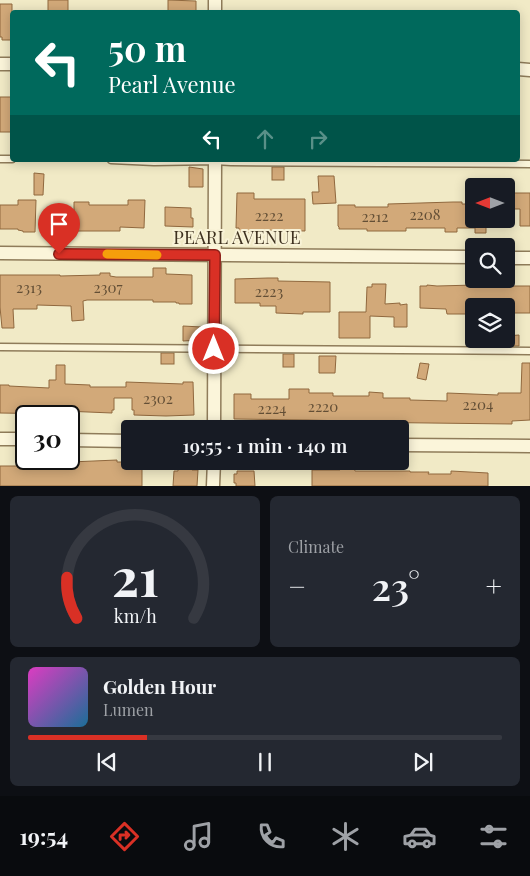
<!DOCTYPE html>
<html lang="en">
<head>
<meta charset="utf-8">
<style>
	:root { --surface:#171b24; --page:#242831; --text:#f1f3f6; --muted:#9ea1a6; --line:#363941; --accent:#d93025 }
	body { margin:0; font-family:"Playfair Display",serif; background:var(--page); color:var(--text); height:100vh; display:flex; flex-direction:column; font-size:19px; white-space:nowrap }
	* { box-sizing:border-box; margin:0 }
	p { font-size:16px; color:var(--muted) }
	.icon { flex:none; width:28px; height:28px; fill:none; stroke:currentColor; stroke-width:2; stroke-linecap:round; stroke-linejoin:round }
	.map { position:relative; height:486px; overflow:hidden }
	.panel { display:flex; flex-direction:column; gap:10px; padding:10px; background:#0d0f14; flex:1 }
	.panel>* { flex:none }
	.guide { position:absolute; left:10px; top:10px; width:510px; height:152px; border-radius:5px; box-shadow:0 2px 12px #0003; background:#00695c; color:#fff; overflow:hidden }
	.needle { width:32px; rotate:270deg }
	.controls { position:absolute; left:465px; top:178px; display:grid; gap:10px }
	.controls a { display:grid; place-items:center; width:50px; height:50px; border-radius:5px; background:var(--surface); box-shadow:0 2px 12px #0003; font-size:25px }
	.speed { position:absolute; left:15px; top:405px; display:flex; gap:10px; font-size:25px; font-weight:700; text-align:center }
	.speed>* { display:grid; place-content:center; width:65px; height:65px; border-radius:50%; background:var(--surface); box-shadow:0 2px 12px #0003; line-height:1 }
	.speed .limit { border:2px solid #111; border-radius:8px; background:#fff; color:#111 }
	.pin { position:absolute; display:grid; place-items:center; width:42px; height:42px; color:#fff; margin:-51px -21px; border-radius:50% 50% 50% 0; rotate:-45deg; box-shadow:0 0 5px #0007 }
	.pin .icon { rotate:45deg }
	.me { position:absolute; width:55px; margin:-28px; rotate:0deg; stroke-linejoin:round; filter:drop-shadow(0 0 4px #0008) }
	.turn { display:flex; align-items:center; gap:18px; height:105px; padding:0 15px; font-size:22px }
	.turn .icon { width:65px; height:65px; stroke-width:2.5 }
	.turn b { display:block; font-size:35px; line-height:42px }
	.lanes { display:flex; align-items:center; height:48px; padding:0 15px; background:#0003; justify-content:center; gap:25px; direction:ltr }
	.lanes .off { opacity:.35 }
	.big { font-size:38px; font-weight:600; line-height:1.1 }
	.panel .tile { flex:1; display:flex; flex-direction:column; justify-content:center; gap:8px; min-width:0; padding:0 18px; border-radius:8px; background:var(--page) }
	.panel .dial { align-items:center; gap:0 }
	.dial svg { height:130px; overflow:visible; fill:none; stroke:var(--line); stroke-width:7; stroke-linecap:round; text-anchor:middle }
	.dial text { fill:var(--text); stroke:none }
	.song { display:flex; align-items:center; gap:15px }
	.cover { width:60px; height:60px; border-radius:8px; background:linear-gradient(135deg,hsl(310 70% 55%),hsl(200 70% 35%)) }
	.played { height:5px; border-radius:2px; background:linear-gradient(90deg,var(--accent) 25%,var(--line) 25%) }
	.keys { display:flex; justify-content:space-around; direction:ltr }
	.heat { display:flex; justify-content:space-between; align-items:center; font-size:28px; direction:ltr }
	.panel .tiles { flex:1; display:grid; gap:10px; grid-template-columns:1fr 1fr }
	.tile:last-child { grid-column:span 2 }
	.trip { position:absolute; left:121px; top:420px; width:288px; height:50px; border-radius:5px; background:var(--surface); box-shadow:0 2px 12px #0003; font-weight:600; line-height:50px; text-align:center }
	.dock { display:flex; height:80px; justify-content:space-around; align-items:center; background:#090b0e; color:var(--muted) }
	.dock .icon { width:35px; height:35px }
	.dock .selected { color:var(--accent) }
	.dock b { font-size:22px; color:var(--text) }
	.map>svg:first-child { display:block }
	.building { fill:#d2a979; stroke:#90683e }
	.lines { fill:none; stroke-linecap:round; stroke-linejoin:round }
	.lane-casing { stroke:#8f7c5a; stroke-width:9 }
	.street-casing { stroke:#8f7c5a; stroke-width:15 }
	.lane { stroke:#fbf5da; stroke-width:6 }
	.street { stroke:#fbf5da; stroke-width:12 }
	.route-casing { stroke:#8d1f18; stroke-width:12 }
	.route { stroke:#d93025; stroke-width:9 }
	.slow { stroke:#f59e0b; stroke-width:9 }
	.labels { text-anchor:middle; stroke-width:4; stroke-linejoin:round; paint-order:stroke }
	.number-label { font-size:15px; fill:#634f36 }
	.street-label { font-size:18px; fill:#3e311f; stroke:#f8f2d6 }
</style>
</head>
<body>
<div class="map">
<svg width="530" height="486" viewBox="0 0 530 486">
	<rect width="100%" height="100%" fill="#f1eac6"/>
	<g class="building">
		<rect x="48" y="0" width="20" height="12"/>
		<polygon points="168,0 196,1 196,12 168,12"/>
		<polygon points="0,4 12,4 12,40 2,40 2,37 0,37"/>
		<rect x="0" y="97" width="12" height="35"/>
		<polygon points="189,167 203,169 203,187 189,187"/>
		<rect x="272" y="167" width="12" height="13"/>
		<polygon points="34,173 44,174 43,195 34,195"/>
		<polygon points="318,176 334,176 336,203 313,204 312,192 319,192"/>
		<polygon points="237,193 254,193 254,199 305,199 305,231 254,230 254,232 239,232 239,228 236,228"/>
		<polygon points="506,193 530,193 530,226 520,226 520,209 506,209"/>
		<polygon points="18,200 36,200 35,232 23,232 23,231 18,230 18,229 0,229 0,205 18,205"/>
		<polygon points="128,200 145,200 144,228 120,227 120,231 73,231 73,227 71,227 72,211 74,211 74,202 89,202 89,205 128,205"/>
		<polygon points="453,202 462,202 462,204 474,204 474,219 486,219 486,233 475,233 475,228 457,228 457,232 445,232 445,228 406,228 406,231 367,231 367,229 339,229 339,227 338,226 338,205 355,205 355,207 388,207 388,204"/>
		<polygon points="165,207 191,208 191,218 193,218 193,227 165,226"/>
		<polygon points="153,268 166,268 166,274 192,275 192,304 179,304 179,303 176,303 176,302 153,302 153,300 87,300 83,301 84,320 72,321 71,306 37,305 37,309 13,309 14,328 2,328 0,307 0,275 60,275 60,276 100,275 100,273 110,273 110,276 116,277 153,277"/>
		<polygon points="268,278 278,278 278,281 330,282 330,312 303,312 303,314 276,313 276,306 260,306 260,303 235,303 235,279"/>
		<polygon points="475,282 487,282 487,286 530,286 530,313 506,313 506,306 474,306 474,314 447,314 446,309 420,308 420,286 427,286 427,285 437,286 475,285"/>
		<polygon points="372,284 386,284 385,304 400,303 400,305 407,304 407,327 394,327 394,317 370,316 370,338 339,338 339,312 366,312 367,287 372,287"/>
		<polygon points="183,326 201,327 201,340 183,341"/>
		<polygon points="519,335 519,346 506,346 506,336"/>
		<rect x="161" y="353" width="13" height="11"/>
		<rect x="283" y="354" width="11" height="13"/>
		<polygon points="319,356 336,356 335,373 319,373"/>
		<polygon points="420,363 429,364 426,380 417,378"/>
		<polygon points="522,363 530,363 530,420 512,421 512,424 346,422 346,421 308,420 234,419 234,394 251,394 251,399 289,399 289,389 309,389 309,393 333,393 333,396 369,396 369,392 383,393 383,398 410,398 410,400 447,401 447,393 498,395 498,393 521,393"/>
		<polygon points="56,365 65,365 65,384 90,385 90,387 126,387 126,382 183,384 183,382 193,382 194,415 166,416 134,415 134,410 132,410 132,398 114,398 114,410 112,410 112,413 64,411 64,414 0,413 0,385 9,385 9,386 49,388 49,380 56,380"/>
		<polygon points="117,460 117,462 142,462 142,486 0,486 0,466 22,466 22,462 43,462 43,461 70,462"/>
		<polygon points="178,467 192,467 192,470 198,470 197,486 173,486 174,471 178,471"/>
		<polygon points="340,467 354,468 355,471 410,471 410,472 429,472 428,474 451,474 451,471 488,473 488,486 312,486 312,470 340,470"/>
		<polygon points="237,471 254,471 255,486 236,486 236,483 234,483 234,474 237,474"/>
	</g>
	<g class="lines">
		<defs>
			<g id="lane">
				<polyline points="0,159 12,159"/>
				<polyline points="111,160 154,162 215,161 231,162 530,164"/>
				<polyline points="0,347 530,351"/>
			</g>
			<g id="street">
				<polyline points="215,12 215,0"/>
				<polyline points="0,64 12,64"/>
				<polyline points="518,69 530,70"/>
				<polyline points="0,253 474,257"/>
				<polyline points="506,258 530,258"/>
				<polyline points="214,429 215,160"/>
				<polyline points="0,439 26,439"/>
				<polyline points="69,440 130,441"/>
				<polyline points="400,445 530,446"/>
				<polyline points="213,486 214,461"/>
			</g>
		</defs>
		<use href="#lane" class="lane-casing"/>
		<use href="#street" class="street-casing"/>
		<use href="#lane" class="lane"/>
		<use href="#street" class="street"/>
	</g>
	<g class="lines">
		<defs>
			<polyline id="route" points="59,254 215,255 214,349"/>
		</defs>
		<use href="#route" class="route-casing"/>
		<use href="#route" class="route"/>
		<polyline class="slow" points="107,254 157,255"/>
	</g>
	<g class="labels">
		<g class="number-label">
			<text x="425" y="220">2208</text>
			<text x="269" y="221">2222</text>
			<text x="375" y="222">2212</text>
			<text x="29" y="293">2313</text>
			<text x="108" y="293">2307</text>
			<text x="269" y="297">2223</text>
			<text x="158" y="404">2302</text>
			<text x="478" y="410">2204</text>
			<text x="323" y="412">2220</text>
			<text x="272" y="414">2224</text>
		</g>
		<g class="street-label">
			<text x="237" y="244">PEARL AVENUE</text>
		</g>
	</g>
</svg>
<div class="controls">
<a><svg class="needle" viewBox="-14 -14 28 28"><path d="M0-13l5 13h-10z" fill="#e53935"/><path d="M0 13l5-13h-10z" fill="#9ea1a6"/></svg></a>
<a><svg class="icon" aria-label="search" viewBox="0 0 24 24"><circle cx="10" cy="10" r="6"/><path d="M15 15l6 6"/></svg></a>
<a><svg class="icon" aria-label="layers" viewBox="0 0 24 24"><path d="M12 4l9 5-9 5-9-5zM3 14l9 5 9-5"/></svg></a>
</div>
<div class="speed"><div class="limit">30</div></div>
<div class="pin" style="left:59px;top:254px;background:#d93025"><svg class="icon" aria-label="arrive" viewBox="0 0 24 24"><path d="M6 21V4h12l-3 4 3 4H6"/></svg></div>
<svg class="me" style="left:214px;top:349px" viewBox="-20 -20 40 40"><circle r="17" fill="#d93025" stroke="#fff" stroke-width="3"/><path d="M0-11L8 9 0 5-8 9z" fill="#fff"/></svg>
<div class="trip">19:55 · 1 min · 140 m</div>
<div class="guide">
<div class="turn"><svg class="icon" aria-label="left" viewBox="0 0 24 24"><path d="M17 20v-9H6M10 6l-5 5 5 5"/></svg><div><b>50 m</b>Pearl Avenue</div></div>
<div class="lanes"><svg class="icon" aria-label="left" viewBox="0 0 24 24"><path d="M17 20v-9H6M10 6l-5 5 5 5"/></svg><svg class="icon off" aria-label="ahead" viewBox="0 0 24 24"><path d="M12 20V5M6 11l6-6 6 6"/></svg><svg class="icon off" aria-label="right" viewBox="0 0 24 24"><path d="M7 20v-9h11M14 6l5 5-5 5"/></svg></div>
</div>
</div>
<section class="panel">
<div class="tiles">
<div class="tile dial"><svg viewBox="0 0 100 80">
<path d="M14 69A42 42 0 1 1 86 69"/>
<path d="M14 69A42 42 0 0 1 8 44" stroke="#d93025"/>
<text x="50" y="56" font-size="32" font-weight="700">21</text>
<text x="50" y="72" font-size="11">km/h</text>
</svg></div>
<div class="tile"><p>Climate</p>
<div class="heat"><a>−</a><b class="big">23°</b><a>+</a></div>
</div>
<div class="tile">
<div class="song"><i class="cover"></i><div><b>Golden Hour</b><p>Lumen</p></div></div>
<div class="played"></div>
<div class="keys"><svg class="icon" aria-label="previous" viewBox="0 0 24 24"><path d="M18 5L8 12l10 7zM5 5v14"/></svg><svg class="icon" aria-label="pause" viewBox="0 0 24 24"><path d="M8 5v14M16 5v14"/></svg><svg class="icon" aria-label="next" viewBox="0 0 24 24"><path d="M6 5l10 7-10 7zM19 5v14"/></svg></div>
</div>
</div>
</section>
<nav class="dock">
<b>19:54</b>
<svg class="icon selected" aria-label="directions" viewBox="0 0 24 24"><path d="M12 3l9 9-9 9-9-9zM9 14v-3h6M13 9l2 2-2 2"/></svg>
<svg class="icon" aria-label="music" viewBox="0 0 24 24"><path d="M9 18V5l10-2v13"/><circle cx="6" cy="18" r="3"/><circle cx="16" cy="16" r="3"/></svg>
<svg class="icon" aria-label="phone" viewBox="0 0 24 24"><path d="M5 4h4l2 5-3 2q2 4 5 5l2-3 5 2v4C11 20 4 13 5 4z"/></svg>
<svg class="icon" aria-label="climate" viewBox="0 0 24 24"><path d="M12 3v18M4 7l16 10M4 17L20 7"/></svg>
<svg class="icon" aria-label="car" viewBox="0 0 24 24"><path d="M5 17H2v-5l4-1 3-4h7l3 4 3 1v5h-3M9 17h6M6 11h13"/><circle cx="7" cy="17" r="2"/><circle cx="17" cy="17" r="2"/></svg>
<svg class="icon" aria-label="filters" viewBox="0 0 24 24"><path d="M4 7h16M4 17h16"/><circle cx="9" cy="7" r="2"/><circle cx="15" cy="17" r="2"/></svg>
</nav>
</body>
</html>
